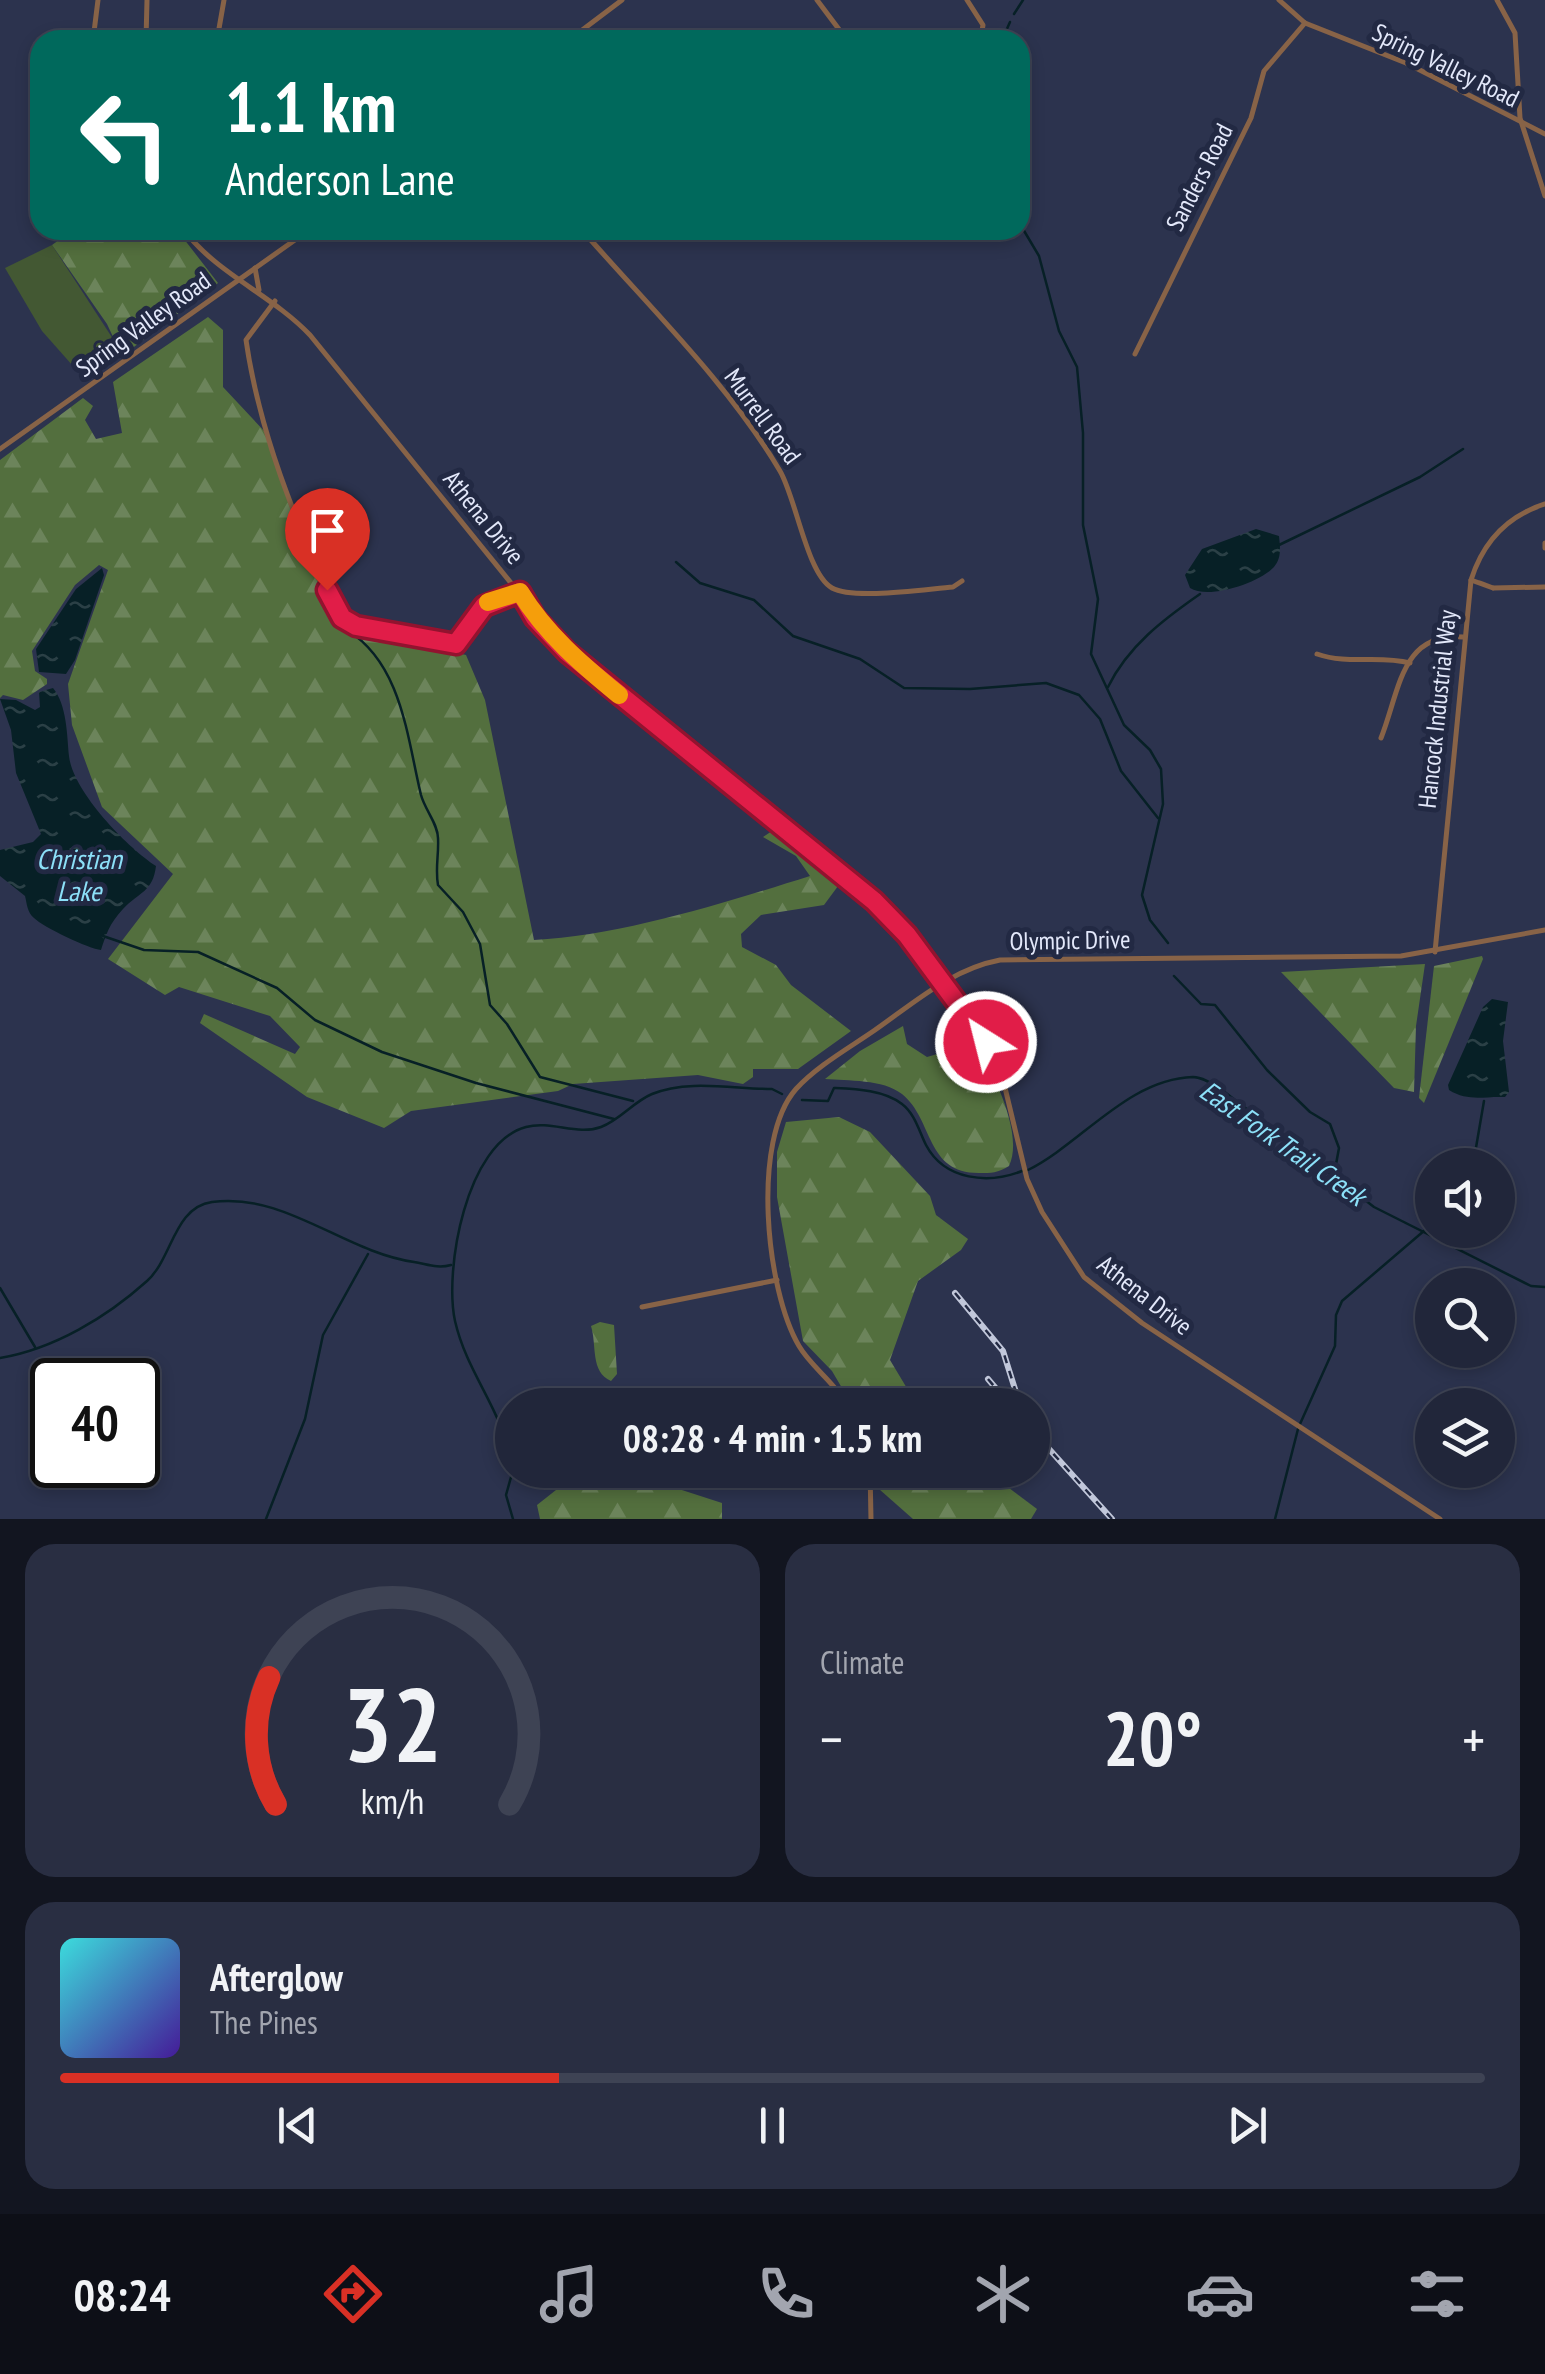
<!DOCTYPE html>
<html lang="en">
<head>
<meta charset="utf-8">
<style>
	:root { --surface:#21263a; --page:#292e42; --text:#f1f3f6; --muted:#a2a5af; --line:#3e4354; --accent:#d93025 }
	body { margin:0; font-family:"PT Sans Narrow",sans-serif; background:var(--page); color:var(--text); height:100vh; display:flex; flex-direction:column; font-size:38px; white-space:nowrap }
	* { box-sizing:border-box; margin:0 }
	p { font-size:32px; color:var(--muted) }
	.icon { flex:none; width:55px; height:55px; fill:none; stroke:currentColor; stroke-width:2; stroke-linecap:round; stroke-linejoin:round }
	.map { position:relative; height:1519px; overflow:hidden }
	.side { display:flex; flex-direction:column; gap:25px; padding:25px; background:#121520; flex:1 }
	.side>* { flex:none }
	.top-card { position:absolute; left:30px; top:30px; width:1000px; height:210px; border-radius:30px; box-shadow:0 5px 15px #0003,0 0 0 2px var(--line); background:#00695c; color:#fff; overflow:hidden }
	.fabs { position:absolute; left:1415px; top:1148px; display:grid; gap:20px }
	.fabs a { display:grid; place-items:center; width:100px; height:100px; border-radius:50%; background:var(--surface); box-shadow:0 5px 15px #0003,0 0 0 2px var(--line); font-size:50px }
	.speed { position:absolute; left:30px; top:1358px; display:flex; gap:20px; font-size:50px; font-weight:700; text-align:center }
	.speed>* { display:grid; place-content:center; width:130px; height:130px; border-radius:50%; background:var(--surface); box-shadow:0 5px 15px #0003,0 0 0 2px var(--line); line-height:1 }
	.speed .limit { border:5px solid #111; border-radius:15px; background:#fff; color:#111 }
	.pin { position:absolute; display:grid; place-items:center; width:85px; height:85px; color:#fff; margin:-102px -42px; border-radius:50% 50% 50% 0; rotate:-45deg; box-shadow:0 0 10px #0007 }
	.pin .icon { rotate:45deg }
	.me { position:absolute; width:110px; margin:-55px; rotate:324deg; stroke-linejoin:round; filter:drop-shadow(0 0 8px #0008) }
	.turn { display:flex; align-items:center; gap:35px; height:210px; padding:0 30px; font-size:45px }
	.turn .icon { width:130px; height:130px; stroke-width:2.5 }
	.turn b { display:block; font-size:70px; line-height:85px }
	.big { font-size:75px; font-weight:600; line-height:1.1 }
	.side .card { flex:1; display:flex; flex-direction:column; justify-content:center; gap:15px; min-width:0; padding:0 35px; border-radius:30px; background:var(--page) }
	.side .dial { align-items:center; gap:0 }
	.dial svg { height:260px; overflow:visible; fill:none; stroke:var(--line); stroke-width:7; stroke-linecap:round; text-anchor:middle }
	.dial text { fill:var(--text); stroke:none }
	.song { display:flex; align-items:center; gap:30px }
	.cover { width:120px; height:120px; border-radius:15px; background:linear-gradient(135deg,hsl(180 70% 55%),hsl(260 70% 35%)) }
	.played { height:10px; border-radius:5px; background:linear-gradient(90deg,var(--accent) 35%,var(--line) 35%) }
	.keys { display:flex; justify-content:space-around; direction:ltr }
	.heat { display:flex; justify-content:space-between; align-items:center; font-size:55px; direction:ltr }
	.side .tiles { flex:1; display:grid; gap:25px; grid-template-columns:1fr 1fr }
	.card:last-child { grid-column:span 2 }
	.trip { position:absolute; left:495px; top:1388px; width:555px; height:100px; border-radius:50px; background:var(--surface); box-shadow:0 5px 15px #0003,0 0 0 2px var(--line); font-weight:600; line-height:100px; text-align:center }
	.tabs { display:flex; height:160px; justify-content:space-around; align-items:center; background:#0d0f17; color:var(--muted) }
	.tabs .icon { width:70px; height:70px }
	.tabs .active { color:var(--accent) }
	.tabs b { font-size:45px; color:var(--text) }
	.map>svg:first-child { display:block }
	.grass { fill:#435833 }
	.forest { fill:url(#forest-firs) }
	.water { fill:url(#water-ripples) }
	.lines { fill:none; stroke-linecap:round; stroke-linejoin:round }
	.stream { stroke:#072026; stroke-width:2.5 }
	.minor { stroke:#886347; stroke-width:5 }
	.rail-casing { stroke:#c1c7da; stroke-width:6 }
	.rail { stroke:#222943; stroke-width:2.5; stroke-dasharray:8; stroke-linecap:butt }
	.route-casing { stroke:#92132f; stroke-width:25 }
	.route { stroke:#e11d48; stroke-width:18 }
	.slow { stroke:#f59e0b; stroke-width:18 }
	.labels { text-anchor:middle; stroke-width:10; stroke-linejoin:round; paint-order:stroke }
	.street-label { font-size:25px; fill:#e3e8fa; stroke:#222943 }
	.water-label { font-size:28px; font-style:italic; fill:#8ce0f8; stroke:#222943 }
</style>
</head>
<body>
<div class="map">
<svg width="1545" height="1519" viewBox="0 0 1545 1519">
	<defs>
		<pattern id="forest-firs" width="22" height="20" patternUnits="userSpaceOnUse" patternTransform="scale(2.5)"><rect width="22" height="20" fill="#536f3e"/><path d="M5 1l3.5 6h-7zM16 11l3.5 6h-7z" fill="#6c845b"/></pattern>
		<pattern id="water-ripples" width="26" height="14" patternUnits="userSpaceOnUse" patternTransform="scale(2.5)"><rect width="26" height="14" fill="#072026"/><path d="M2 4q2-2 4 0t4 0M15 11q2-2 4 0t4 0" fill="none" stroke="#2b4046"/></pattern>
	</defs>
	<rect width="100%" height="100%" fill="#2c334e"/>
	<polygon class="grass" points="52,245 115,342 73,366 42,331 5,268"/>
	<g class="forest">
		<polygon points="73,230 177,230 218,283 122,356 107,324 52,245"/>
		<path d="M208,317l15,13v57l42,45 58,158 20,35 123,30 19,45 49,240c87,-4 193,-38 276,-64l-14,-20 -33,-19 15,-10 63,55 -17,23 -63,10 -20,19 1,13 34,18 15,20 60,46 -53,38h-45v8l-10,7 -45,-9 -125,9 -15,7 -147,20 -27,17 -77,-31 -107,-74 4,-9 91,40 5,-7 -30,-31 -91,-29 -14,8 -57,-36 65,-85 -71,-67 -30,-82 -4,-41 40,-114 -9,-5 -24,20 -43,66 3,20 12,8v5l-24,16 -20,-5 -3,3v-238l83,-62 10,8 -8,14 11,19 26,-6 -9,-51z"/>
		<polygon points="1482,956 1483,959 1424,1103 1419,1098 1434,966"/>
		<polygon points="1425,964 1416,1026 1414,1092 1394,1088 1281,972"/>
		<path d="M903,1026l4,18 20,13 24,-7 20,-16 5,4c14,32 49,94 33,128 -11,7 -18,7 -30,7 -54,0 -45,-53 -77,-79 -19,-15 -54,-13 -77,-15l35,-28z"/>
		<polygon points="839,1117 870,1132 930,1196 936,1215 968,1239 961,1250 918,1281 890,1360 917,1405 852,1405 832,1371 803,1341 777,1197 777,1152 786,1122"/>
		<path d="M600,1322l14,3 3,49 -6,7c-21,-9 -14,-36 -20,-55z"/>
		<polygon points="620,1470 722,1503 722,1519 540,1519 537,1505 556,1490 589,1487"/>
		<polygon points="874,1470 985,1470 1037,1509 1031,1519 913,1519 879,1489"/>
	</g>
	<g class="water">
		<path d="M1256,529l23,7c1,10 3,22 -5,31 -15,16 -66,33 -84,21l-5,-13 17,-26z"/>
		<polygon points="102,568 104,575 75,660 66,674 39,672 36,649 76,589"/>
		<path d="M53,688c14,17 14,47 16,68 4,36 59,92 87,110 -3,26 -17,26 -33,43 -14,15 -17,26 -22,41 -12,-1 -58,-23 -67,-32 -7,-6 -7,-14 -9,-22l-25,-20v-26l33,-8 8,-8 -25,-61 -5,-43 -11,-31 16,1 19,10 5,-3 -1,-15z"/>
		<path d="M1492,999l16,3 -5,39 6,51 -4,5c-21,-1 -37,5 -56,-7l-1,-5 35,-78z"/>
	</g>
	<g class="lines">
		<g class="stream">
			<polyline points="1014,14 1023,0"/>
			<polyline points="1002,40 1010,22"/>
			<polyline points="1020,224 1039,256 1059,331 1077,367 1083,433 1083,525 1098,599 1091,654 1124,725 1150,750 1161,769 1163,804 1142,895 1150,920 1168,943"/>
			<polyline points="1279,545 1420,477 1463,449"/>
			<polyline points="676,562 700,583 754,600 793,636 860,659 904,688 970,689 1046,683 1079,695 1100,719 1121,771 1158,818"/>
			<path d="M347,630c55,34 60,107 74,165 4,15 17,29 17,43 1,17 -3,30 0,47l25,27 17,32 10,61 17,19 33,53 93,24"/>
			<path d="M1108,687c20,-41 56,-68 92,-93"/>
			<polyline points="103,936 144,950 198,952 277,988 315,1020 382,1052 476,1083 614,1119"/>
			<polyline points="1174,976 1201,1004 1215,1005 1267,1070 1310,1112 1330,1124 1339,1148 1334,1175"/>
			<path d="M802,1100l26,1 6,-13c22,1 50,2 68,16 13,10 17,27 24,41 19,36 63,39 96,26"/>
			<polyline points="1473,1165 1484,1101"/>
			<path d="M1028,1170c54,-27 100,-91 165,-93 10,0 21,8 29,13l152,117 157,79 14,1"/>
			<polyline points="1461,1250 1463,1230"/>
			<polyline points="0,1288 35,1347"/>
			<path d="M0,1358c54,-9 107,-41 147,-77 25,-22 27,-74 65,-79 73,-10 132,50 202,60 13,2 23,7 37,3"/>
			<polyline points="1300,1424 1335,1346 1336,1315 1342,1301 1425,1230"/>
			<path d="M512,1468c-8,-58 -44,-91 -57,-147 -11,-51 11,-178 71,-194 25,-7 51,9 75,0 19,-7 32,-25 51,-33 36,-15 82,-5 120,-5l10,5"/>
			<polyline points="513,1470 506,1495 513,1519"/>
			<polyline points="266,1519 305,1419 323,1335 368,1254"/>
			<polyline points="1275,1519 1298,1429"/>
		</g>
		<g class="minor">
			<polyline points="817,0 847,40"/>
			<polyline points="967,0 983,25 982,31 968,40"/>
			<polyline points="1279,0 1305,23 1406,63 1545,134"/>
			<polyline points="1497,0 1515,33 1520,118 1545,196"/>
			<polyline points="93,40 98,0"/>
			<polyline points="146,40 147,0"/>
			<polyline points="217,40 224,0"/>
			<polyline points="569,40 622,0"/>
			<path d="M184,230c33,44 88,65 126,105l257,317 291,236 49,47 93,132 27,112 15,33 42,65 58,46 298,196"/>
			<path d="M582,230c67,77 146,153 198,241 16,27 27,103 52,117 22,12 94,1 121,-1l9,-6"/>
			<polyline points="255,268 259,290"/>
			<path d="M275,301l-29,39c14,97 52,191 96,278l14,9 100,18 13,-13 15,-27 35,-13"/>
			<polyline points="1135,354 1251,118 1264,71 1305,23"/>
			<polyline points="0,449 309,230"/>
			<polyline points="1545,543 1545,548"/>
			<polyline points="1471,580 1493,588 1480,583"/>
			<polyline points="1493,588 1545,587"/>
			<path d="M1317,654c31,11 62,1 93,9"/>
			<path d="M1381,738c19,-48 20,-106 82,-101"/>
			<path d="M1435,952l36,-372c12,-38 36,-64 74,-76"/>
			<polyline points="642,1307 777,1280"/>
			<path d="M846,1405c-12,-24 -34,-37 -47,-59 -33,-56 -48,-206 -3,-257 21,-23 53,-41 79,-59 40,-28 77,-61 125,-70l401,-4 144,-26"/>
			<polyline points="870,1470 871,1519"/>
		</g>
		<defs>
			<g id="rail">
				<polyline points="955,1293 1003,1351 1020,1405"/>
				<polyline points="988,1379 1010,1405"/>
				<polyline points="1032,1430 1112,1519"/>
			</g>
		</defs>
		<use href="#rail" class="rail-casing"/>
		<use href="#rail" class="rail"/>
	</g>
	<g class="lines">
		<defs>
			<polyline id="route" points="327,590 342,618 356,626 456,644 484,606 520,592 535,618 567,652 874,901 907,935 986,1042"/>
		</defs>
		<use href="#route" class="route-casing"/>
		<use href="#route" class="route"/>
		<path class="slow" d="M488,602l32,-10c26,42 61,72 99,103"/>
	</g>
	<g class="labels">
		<g class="street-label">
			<text transform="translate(1446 65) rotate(26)" y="9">Spring Valley Road</text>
			<text transform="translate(1199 177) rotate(-63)" y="9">Sanders Road</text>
			<text transform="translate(143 324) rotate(-36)" y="9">Spring Valley Road</text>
			<text transform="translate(763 416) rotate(54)" y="9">Murrell Road</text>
			<text transform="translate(484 517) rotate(51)" y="9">Athena Drive</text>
			<text transform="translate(1437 709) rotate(-84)" y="9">Hancock Industrial Way</text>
			<text transform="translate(1070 940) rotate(-1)" y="9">Olympic Drive</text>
			<text transform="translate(1145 1295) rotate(38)" y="9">Athena Drive</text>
		</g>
		<g class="water-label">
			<text x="79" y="869">Christian<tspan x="79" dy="32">Lake</tspan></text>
			<text transform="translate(1283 1143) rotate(35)" y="10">East Fork Trail Creek</text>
		</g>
	</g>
</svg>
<div class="fabs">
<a><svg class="icon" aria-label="sound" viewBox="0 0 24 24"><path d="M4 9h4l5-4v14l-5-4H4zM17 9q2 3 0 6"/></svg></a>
<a><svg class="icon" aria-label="search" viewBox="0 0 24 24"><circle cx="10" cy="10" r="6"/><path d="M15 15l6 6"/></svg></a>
<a><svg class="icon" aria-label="layers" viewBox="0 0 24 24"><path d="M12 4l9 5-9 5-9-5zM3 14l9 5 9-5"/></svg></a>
</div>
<div class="speed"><div class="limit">40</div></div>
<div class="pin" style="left:327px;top:590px;background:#d93025"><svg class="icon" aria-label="arrive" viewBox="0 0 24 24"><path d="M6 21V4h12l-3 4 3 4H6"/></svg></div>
<svg class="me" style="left:986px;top:1042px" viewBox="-20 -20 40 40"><circle r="17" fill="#e11d48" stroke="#fff" stroke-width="3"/><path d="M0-11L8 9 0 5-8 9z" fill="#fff"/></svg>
<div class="trip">08:28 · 4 min · 1.5 km</div>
<div class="top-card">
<div class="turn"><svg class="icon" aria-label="left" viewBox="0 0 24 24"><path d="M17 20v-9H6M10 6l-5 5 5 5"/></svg><div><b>1.1 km</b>Anderson Lane</div></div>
</div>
</div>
<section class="side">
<div class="tiles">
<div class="card dial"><svg viewBox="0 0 100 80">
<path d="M14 69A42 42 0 1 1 86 69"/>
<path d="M14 69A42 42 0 0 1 12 30" stroke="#d93025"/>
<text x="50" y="56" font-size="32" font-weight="700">32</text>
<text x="50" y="72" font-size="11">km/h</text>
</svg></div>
<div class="card"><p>Climate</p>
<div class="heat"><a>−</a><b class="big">20°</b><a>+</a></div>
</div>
<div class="card">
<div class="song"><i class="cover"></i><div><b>Afterglow</b><p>The Pines</p></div></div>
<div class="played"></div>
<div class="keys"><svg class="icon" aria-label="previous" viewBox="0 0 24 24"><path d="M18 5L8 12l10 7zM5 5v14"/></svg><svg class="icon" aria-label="pause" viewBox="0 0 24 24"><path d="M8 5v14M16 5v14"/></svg><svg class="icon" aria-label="next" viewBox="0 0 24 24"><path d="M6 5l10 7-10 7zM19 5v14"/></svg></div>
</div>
</div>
</section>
<nav class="tabs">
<b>08:24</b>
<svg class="icon active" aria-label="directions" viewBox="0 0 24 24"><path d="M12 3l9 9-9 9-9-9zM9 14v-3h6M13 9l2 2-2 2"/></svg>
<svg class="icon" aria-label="music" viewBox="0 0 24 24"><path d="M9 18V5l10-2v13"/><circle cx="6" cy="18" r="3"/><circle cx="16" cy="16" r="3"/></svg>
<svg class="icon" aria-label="phone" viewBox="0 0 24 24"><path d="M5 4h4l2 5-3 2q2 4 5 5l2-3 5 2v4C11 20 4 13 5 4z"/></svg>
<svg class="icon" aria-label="climate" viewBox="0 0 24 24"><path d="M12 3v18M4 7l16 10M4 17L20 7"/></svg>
<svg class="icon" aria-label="car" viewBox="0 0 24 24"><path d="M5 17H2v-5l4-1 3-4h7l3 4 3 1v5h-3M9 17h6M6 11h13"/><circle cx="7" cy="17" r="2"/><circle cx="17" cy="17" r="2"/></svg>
<svg class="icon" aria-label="filters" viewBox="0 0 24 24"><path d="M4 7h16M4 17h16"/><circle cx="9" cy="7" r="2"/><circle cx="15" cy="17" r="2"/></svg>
</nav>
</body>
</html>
